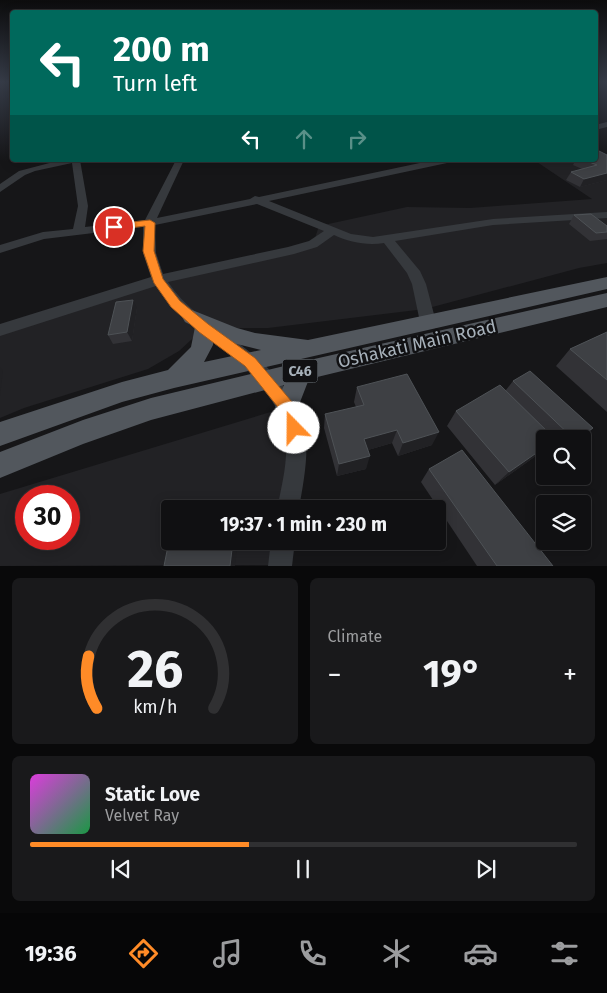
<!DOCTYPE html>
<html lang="en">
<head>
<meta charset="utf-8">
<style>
	:root { --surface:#101012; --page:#19191b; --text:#f1f3f6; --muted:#9c9d9f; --line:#303032; --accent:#ff8b27 }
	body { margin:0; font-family:"Fira Sans",sans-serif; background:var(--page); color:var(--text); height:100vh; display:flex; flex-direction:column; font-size:19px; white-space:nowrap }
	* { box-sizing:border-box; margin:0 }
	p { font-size:16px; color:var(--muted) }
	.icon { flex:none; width:28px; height:28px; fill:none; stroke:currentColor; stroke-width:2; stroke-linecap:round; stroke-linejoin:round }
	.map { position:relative; height:566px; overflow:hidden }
	.drawer { display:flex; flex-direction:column; gap:12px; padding:12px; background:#09090a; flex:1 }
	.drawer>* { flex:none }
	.top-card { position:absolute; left:10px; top:10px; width:588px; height:152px; border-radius:5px; box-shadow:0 2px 12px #0003,0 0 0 1px var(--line); background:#00695c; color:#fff; overflow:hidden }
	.controls { position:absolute; left:536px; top:430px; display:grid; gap:10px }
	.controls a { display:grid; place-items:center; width:55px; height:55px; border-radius:5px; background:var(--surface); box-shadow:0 2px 12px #0003,0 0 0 1px var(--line); font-size:25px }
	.speed { position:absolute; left:15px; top:485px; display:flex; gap:10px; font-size:25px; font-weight:700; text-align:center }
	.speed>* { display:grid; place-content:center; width:65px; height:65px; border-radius:50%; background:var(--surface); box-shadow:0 2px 12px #0003,0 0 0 1px var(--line); line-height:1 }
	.speed .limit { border:8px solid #d22; background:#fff; color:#111 }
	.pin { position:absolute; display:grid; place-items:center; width:42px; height:42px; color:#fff; margin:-21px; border:2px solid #fff; border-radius:50%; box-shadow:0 1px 5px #0007 }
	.me { position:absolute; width:55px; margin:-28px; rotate:338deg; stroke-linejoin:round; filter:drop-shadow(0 0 4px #0008) }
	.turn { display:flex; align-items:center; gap:18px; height:105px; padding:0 20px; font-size:22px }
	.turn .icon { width:65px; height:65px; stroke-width:2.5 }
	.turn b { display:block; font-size:35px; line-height:42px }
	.lanes { display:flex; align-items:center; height:48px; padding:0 20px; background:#0003; justify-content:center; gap:25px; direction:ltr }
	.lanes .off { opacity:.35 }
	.big { font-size:38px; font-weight:700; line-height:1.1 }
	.drawer .widget { flex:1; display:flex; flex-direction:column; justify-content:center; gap:8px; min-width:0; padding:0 18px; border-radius:8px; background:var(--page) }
	.drawer .dial { align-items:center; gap:0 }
	.dial svg { height:130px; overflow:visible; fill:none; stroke:var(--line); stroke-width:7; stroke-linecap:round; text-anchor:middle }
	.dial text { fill:var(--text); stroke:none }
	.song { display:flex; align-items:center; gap:15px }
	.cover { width:60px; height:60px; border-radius:8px; background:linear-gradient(135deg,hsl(300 70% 55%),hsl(140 70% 35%)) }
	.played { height:5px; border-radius:2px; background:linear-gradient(90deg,var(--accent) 40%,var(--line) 40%) }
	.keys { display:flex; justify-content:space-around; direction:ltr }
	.heat { display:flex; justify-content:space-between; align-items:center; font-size:28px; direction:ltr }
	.drawer .tiles { flex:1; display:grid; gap:12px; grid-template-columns:1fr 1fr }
	.widget:last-child { grid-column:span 2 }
	.trip { position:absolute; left:161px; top:500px; width:285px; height:50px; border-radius:5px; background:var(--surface); box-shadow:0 2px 12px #0003,0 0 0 1px var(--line); font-weight:700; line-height:50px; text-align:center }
	.tab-bar { display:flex; height:80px; justify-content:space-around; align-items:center; background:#060607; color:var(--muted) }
	.tab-bar .icon { width:35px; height:35px }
	.tab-bar .current { color:var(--accent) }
	.tab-bar b { font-size:22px; color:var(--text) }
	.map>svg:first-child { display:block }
	.built { fill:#222225; fill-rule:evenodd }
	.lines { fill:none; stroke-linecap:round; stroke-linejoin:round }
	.minor { fill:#36393d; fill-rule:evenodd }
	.major { fill:#52575d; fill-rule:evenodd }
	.wall { fill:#323236 }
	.shaded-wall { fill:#212124 }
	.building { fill:#3e4044; stroke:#4e5256 }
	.route { fill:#ff8b27; stroke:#a65a19 }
	.labels { text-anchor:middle; stroke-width:5; stroke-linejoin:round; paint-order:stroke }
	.shield { fill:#111113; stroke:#798087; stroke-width:1 }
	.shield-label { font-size:14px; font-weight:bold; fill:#a6b0b9 }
	.near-street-label { font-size:18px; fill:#a6b0b9; stroke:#111113 }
</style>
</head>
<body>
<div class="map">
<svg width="607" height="566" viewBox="0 0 607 566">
	<rect width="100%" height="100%" fill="#161618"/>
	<g class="built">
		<polygon points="607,157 607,263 579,268 425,309 268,328 204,328 179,351 148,369 24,408 0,418 0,330 158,280 313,244 319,226 407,207 470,208 592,199 534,160 595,160"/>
		<path d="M287,407l1,102h-118v32h113l-3,24 -280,1v-72zM26,496h43v43h-43z"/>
	</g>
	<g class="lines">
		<g class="minor">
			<polygon points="607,122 607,127 595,130 595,125"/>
			<path d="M61,160h19l8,46 -3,21 60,-7 31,-60h8l-27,58 93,-19 5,-3 4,1 175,-37h17l-4,3 -178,38 82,33 22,3 120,-18 114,-7v6l-114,7 -98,16 25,30 6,13 10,38 -3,4 -5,2 -5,-2 -3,-4 -8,-38 -5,-11 -23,-30c-17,3 -35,-1 -50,-8l-17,12 -23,7 -126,28c16,24 39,40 63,56 32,22 70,57 75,98 2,24 -3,49 -7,73h-22c5,-25 12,-51 8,-76 -1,-12 -7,-22 -13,-32 -9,-12 -18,-25 -29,-35 -31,-27 -65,-45 -87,-80l-156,50v-12l151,-47 -8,-24v-26l-99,12 -44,14v-8l43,-13 30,-3 5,-23 -6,-43 -37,8 -10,4 -25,17v-8l19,-13zM257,204l67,27 -15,10 -21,6 -125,27 -7,-21 -1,-28z"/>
			<polygon points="271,541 295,541 292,566 268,566"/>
		</g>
		<g class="major">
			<path d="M607,277v12l-433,99 -52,14 -122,44v-24l122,-40 46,-12 23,-23 4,-20 -10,-5 -3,-5 3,-5 7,-2 45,18 18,5 53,7zM214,335l19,8 28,7 -57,12 9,-17z"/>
			<polygon points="607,293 607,307 309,379 295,415 287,418 279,415 275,407 284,385 151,420 83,444 0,478 0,452 83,420 151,398 301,362"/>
		</g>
	</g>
	<g class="wall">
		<polygon points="607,155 607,180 580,187 566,180 571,172 582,169 573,165 574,163 569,160 595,160"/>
		<polygon points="574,215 607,226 607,239 590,241 569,224"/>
		<polygon points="137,308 132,341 113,344 108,335"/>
		<polygon points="607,332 607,412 556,366 570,349"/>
		<polygon points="513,381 593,428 580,439 545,439 540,453 495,485 447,426 456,411 506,390"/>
		<polygon points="357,387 432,445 398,456 392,443 368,450 366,469 337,476 324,428 325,414 356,407 354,402"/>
		<polygon points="429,469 553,566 477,566 421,482"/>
	</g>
	<g class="shaded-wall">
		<polygon points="607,173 607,180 580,187 584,179"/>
		<polygon points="133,300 137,308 132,341 127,332"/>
		<polygon points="0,367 3,370 0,396"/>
		<polygon points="397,430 392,443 361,452 364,439"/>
		<polygon points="439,432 432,445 398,456 403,443"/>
		<polygon points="545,447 545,449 540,453 495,485 509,472"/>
		<polygon points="370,456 366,469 337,476 339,464"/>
		<polygon points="233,541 238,541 235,566 230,566"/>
	</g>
	<g class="building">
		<polygon points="595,149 607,155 607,173 584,179 571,172 597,165 584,160 595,160"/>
		<polygon points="591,214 607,226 607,232 596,233 574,215"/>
		<polygon points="133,300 127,332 108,335 116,302"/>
		<polygon points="607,332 607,380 570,349"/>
		<polygon points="530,371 593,428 578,439 574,439 513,381"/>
		<polygon points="407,374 439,432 403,443 397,430 364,439 370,456 339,464 325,414 364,405 357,387"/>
		<polygon points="500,385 555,439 545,439 545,447 509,472 456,411"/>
		<polygon points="462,450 553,566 497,566 429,469"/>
		<polygon points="170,536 170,541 233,541 230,566 164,566"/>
	</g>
	<linearGradient id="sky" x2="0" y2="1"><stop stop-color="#0c0c0d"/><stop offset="0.51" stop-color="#363c48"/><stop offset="1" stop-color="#363c48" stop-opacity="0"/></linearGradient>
	<rect width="607" height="161" fill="url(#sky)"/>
	<polygon class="route" points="150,220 155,223 154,251 163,279 180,301 208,324 255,358 292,402 302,428 300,433 294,436 289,433 281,411 245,366 199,332 171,307 154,283 143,251 145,226 114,230 109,227 114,224"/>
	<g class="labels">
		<rect class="shield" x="282.5" y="359.5" width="35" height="23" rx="4"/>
		<g class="shield-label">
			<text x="300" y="376">C46</text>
		</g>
		<g class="near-street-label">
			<text transform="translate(417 344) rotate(-13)" y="6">Oshakati Main Road</text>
		</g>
	</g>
</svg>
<div class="controls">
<a><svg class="icon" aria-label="search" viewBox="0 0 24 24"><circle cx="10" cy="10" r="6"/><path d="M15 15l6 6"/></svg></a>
<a><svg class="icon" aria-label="layers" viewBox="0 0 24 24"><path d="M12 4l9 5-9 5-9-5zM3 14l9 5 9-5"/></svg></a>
</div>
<div class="speed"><div class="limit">30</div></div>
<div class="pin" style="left:114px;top:227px;background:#d93025"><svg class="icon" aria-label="arrive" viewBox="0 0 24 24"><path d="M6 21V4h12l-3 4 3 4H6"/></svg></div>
<svg class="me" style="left:294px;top:428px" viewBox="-20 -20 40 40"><circle r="19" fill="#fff"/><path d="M0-13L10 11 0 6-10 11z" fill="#ff8b27"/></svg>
<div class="trip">19:37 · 1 min · 230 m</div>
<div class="top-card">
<div class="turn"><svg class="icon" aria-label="left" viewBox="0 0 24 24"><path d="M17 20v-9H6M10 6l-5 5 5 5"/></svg><div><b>200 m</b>Turn left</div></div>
<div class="lanes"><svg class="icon" aria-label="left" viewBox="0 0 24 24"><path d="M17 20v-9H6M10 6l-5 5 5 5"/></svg><svg class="icon off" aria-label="ahead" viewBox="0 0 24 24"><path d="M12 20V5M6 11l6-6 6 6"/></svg><svg class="icon off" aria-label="right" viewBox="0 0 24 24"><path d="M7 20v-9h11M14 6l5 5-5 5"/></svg></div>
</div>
</div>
<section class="drawer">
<div class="tiles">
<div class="widget dial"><svg viewBox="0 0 100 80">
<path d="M14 69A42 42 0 1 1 86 69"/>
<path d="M14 69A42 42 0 0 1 9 37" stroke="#ff8b27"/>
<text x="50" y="56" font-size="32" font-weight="700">26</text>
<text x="50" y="72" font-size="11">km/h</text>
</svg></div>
<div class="widget"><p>Climate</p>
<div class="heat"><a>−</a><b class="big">19°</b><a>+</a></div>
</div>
<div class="widget">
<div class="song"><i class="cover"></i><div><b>Static Love</b><p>Velvet Ray</p></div></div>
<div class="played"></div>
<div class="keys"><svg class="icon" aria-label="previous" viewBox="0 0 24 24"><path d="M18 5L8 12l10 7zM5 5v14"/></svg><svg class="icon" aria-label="pause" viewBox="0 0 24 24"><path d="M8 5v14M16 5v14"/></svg><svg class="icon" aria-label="next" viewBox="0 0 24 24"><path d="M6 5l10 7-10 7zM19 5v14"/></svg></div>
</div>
</div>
</section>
<nav class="tab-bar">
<b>19:36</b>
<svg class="icon current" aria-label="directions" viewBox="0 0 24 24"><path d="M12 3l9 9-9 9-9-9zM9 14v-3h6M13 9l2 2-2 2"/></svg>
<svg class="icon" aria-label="music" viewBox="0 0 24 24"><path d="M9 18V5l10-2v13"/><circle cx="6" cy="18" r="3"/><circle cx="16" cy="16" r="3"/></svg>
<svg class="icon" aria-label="phone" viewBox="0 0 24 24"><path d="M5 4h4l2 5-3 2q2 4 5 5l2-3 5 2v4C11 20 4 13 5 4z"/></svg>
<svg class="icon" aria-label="climate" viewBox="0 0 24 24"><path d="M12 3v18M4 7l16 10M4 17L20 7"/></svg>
<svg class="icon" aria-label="car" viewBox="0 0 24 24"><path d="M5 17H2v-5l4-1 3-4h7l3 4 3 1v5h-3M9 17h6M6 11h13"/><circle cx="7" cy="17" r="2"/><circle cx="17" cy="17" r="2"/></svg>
<svg class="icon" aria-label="filters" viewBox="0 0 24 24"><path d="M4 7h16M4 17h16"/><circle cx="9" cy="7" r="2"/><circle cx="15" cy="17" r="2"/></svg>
</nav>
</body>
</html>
